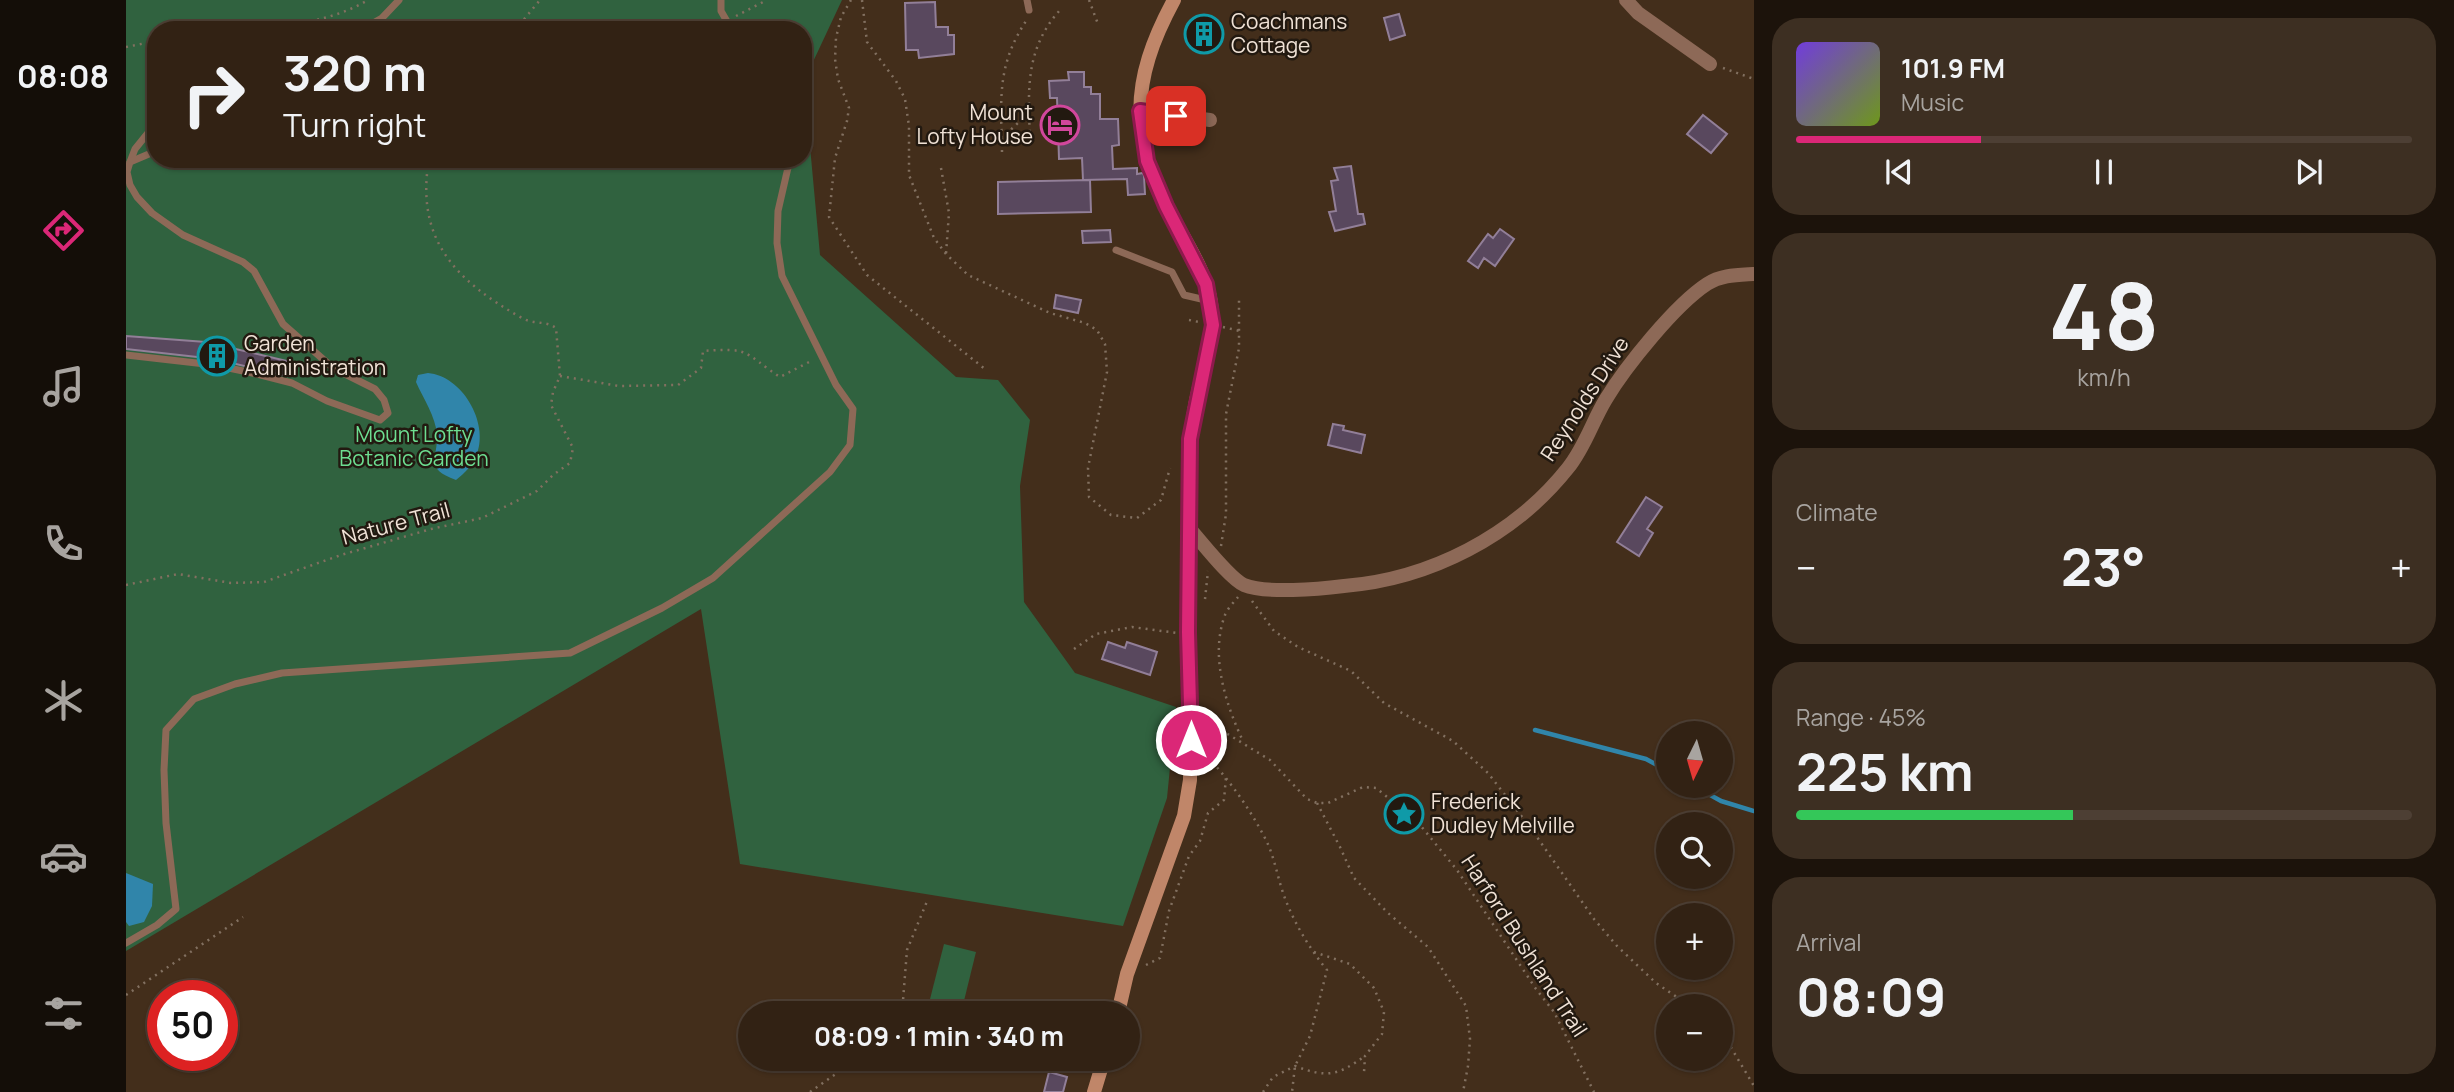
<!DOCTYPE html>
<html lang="en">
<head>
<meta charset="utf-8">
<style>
	:root { --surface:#322214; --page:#3d2f22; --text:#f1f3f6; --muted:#a8a4a0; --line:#4d3f34; --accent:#db2777 }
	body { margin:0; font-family:Manrope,sans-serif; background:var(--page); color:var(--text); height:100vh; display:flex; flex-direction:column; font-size:26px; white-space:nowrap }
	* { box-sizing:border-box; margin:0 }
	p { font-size:23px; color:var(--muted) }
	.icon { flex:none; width:38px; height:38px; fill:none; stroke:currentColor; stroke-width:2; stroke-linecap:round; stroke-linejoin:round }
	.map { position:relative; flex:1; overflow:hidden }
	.side { display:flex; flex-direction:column; gap:18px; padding:18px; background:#1c130b; width:700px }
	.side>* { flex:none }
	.banner { position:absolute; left:21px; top:21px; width:665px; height:147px; border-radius:28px; box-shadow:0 2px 5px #0004,0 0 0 2px var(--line); background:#322214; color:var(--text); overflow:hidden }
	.needle { width:46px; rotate:185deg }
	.controls { position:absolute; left:1530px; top:721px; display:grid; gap:14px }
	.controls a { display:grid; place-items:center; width:77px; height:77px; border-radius:50%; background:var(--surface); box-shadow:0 2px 5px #0004,0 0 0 2px var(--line); font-size:35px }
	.speed { position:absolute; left:21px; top:980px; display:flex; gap:14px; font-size:35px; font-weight:700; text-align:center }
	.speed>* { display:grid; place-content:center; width:91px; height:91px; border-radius:50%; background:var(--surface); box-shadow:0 2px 5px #0004,0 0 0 2px var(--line); line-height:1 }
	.speed .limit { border:10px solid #d22; background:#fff; color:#111 }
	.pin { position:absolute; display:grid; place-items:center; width:60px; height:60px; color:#fff; margin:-30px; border-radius:14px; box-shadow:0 4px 10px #0006 }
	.me { position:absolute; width:77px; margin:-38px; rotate:0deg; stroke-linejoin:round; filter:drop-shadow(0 0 5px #0008) }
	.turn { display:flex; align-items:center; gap:24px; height:147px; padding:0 21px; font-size:32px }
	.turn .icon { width:91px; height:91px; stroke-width:2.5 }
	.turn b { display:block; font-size:49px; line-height:60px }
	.big { font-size:52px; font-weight:700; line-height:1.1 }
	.side .widget { flex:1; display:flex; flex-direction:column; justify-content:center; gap:10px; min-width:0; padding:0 24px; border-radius:28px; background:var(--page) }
	.side .dial { align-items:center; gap:0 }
	.dial b { font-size:91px; line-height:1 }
	.song { display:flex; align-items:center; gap:21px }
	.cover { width:84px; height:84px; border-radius:10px; background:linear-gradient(135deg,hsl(260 70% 55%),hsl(80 70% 35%)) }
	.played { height:7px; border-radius:4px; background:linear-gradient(90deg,var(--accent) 30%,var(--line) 30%) }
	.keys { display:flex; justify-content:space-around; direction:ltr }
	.heat { display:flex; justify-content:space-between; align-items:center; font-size:38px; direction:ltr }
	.charge { height:10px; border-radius:5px; background:linear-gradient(90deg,#34c759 45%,var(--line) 0) }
	.trip { position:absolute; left:612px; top:1001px; width:402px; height:70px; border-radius:35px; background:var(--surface); box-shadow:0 2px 5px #0004,0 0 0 2px var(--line); font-weight:700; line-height:70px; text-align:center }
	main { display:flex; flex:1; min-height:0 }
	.menu { display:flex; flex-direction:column; width:126px; justify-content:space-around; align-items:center; background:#140e08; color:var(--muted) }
	.menu .icon { width:49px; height:49px }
	.menu .selected { color:var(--accent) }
	.menu b { font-size:32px; color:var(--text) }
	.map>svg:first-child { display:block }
	.green { fill:#30623f; fill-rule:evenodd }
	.water { fill:#3085aa }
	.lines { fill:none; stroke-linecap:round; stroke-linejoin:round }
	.stream { stroke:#3085aa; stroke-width:4.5 }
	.building { fill:#59485e; stroke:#927f98; stroke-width:2 }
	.path { stroke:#827060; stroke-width:2.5; stroke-dasharray:2 5; stroke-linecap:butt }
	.service { stroke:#8d6957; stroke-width:7 }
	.minor { stroke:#8d6957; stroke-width:14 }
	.secondary { stroke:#c08669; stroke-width:14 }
	.route-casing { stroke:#8e194d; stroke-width:18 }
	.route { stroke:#db2777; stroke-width:12 }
	.labels { text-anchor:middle; stroke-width:5; stroke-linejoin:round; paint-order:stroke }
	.poi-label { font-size:21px; fill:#f0e2d6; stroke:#221910; text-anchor:start }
	.street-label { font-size:21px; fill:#f0e2d6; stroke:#221910 }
	.park-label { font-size:21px; fill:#6dde91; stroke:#221910 }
</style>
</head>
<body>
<main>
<nav class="menu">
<b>08:08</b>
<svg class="icon selected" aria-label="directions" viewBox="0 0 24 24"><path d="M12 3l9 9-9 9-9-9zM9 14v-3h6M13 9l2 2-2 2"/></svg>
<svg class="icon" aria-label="music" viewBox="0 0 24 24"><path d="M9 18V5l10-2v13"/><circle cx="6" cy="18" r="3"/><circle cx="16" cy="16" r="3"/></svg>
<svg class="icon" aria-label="phone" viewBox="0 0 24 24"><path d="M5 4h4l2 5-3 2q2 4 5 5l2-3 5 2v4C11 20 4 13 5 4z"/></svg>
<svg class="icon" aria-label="climate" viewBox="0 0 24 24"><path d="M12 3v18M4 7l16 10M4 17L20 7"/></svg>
<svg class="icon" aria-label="car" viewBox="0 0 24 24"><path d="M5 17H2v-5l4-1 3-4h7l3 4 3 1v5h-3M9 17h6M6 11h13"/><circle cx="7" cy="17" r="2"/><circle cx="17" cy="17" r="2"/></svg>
<svg class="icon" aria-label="filters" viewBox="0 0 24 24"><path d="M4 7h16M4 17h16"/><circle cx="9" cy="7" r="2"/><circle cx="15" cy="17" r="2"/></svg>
</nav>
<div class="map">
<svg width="1628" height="1092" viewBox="0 0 1628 1092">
	<rect width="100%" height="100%" fill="#432e1b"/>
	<g class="green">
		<path d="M0,0h716l-38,81 16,174 136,122 42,3 32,40 -10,66 4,116 51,71 101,34 -9,91 -44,128 -383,-62 -39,-255 -575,342zM30,30h647v129h-647z"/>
		<polygon points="818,944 850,952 835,1013 802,1007"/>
	</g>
	<g class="water">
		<path d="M302,373c34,3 61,49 49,81 -4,11 -12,19 -21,26 -33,-12 -18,-21 -19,-45 -1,-18 -14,-37 -21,-53l2,-7z"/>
		<polygon points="0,873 27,884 26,906 18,922 3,926 0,922"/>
	</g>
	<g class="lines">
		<g class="stream">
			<polyline points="1409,730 1520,759 1542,771"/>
			<polyline points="1568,786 1595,801 1628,811"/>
		</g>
	</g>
	<g class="building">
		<polygon points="809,2 810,27 822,27 822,35 828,35 828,54 793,58 792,50 780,50 779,3"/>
		<polygon points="1273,14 1279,35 1264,40 1258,18"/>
		<polygon points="1076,17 1093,24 1080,52 1063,44"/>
		<polygon points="942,72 958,72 958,87 965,87 965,94 974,94 974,119 992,119 993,145 986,146 987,169 1011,168 1011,174 1017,173 1018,176 1019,194 1002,195 1001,179 957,180 956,158 933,159 931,98 924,98 923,81 943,80"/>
		<polygon points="1577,115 1601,134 1585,153 1561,134"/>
		<polygon points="1225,166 1232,214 1237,214 1239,224 1209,231 1203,212 1210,211 1205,181 1212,180 1208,168"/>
		<polygon points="964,180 965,212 872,214 872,182"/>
		<polygon points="1374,229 1388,239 1369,266 1358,258 1352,268 1342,261 1362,234 1367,238"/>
		<polygon points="984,230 985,242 957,243 956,231"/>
		<polygon points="930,295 955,300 952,313 928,308"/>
		<polygon points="0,336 80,342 165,362 161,376 89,359 0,349"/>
		<polygon points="1207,424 1218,426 1217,430 1239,435 1235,453 1202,445"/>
		<polygon points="1520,497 1536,507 1521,529 1527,533 1513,556 1491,542"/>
		<polygon points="982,642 999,648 1001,642 1031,652 1024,675 976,659"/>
		<polygon points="923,1072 941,1077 937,1092 918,1092"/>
	</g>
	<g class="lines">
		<g class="path">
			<polyline points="725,0 715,17 710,38 709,59 712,79 723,108 721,121 709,158 703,217 741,275 859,369"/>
			<polyline points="736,0 741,42 770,81 779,99 783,126 783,175 808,238 820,254 842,275 924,313 959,323 971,330 979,344 981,372 962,468 963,497 985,515 1011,518 1035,500 1044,468"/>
			<polyline points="963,0 972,24"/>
			<polyline points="610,16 641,0"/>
			<path d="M129,30c38,-5 80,-10 113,-30"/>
			<polyline points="389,30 414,0"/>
			<polyline points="0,47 30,41"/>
			<polyline points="1597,68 1628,79"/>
			<polyline points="875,139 893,122 903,118"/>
			<path d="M904,139c-2,-49 -5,-90 30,-129"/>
			<path d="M876,152c-1,-53 -6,-87 26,-134"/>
			<polyline points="815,168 823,213 820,254"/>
			<polyline points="1063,320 1073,322"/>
			<polyline points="1097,327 1114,331"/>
			<path d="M434,376l59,10 59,-1 23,-17 2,-17c49,-4 40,2 77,26l33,-17"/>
			<polyline points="1095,546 1100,514 1100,414 1113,348 1113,299"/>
			<path d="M0,585l52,-11 53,9 33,-1 77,-27 90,-26 51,-11 55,-27 16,-16 17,-12 3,-15 -22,-43 2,-13 7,-16 -4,-48c-11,-8 -22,-3 -34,-10 -66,-37 -107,-78 -93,-159"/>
			<path d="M1112,597c-4,5 -10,11 -13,18 -15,40 0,87 17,124"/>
			<polyline points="1079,599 1082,571"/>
			<polyline points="1126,601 1148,631 1172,647 1225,671 1258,703 1327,741 1362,773 1404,827 1468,919 1491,946 1530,983 1564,1006"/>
			<polyline points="948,649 970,634 1006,627 1051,633"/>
			<polyline points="1079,710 1082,722 1144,760 1181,799 1191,803 1202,803 1237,787 1250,788 1290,820 1331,870 1410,989 1428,1012 1468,1092"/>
			<path d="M1077,752c25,26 46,55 63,88 9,18 12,41 20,61 10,25 24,48 41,69l-17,66 -15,30 -3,26"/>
			<polyline points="1191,803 1214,847 1228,878 1262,913 1302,947 1340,1006 1344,1039 1342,1066 1337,1092"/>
			<polyline points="1188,952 1224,964 1248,988 1258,1012 1256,1034 1239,1056 1238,1073"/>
			<polyline points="1020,965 1034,958 1043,911 1063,856 1074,841 1082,813 1098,800 1100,777"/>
			<polyline points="0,995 117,917"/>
			<polyline points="776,1013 781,950 802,899"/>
			<polyline points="1594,1029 1628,1086"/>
			<polyline points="684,1092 731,1059"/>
			<path d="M1137,1092l10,-15 22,-11c32,12 42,10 70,-10"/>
		</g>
		<g class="service">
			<polyline points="595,0 595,11 606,30"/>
			<polyline points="901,0 903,10"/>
			<polyline points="235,30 256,18 273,0"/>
			<polyline points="589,30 600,21"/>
			<polyline points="4,162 9,149 30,123"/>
			<polyline points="990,250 1046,272 1058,295 1084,301"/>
			<polyline points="0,355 88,365 122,372 166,383 201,401 254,420 262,413 258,400 249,389 207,368 157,324 128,271 117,262 57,235 26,213 11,197 4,185 1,172 4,162 30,151"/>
			<polyline points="0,943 31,925 50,909 40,823 38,770 40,730 68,699 109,684 156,673 444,653 536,608 587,578 704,472 724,445 727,409 710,385 656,276 651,243 652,211 664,159"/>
		</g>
		<g class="minor">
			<polyline points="1500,0 1512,13 1584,64"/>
			<polyline points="1014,111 1084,120"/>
			<path d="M1063,528c12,13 40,50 55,57 22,9 76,4 100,1 86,-7 170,-50 224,-118 17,-21 24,-46 38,-69 20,-33 69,-94 101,-115 14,-9 29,-9 46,-10"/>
		</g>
		<g class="secondary">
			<path d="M992,1013l9,-39 57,-158 6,-36v-341c2,-15 4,-31 8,-47 6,-29 17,-59 13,-89 -4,-29 -23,-57 -36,-82 -46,-83 -46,-138 -1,-221"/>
			<polyline points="968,1092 978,1059"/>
		</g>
	</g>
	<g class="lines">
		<defs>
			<polyline id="route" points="1050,116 1014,111 1021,161 1040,206 1080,284 1087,325 1064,439 1062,632 1065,740"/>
		</defs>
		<use href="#route" class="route-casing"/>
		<use href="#route" class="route"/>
	</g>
	<defs>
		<symbol id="building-ring" viewBox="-11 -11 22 22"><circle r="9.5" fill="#221910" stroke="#0f9aa8" stroke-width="1.5"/><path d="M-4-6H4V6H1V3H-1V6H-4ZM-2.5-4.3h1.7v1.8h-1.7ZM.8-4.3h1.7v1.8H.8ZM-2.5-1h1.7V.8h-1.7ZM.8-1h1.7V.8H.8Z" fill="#0f9aa8"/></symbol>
		<symbol id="hotel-ring" viewBox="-11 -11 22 22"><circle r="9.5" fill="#221910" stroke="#d1479c" stroke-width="1.5"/><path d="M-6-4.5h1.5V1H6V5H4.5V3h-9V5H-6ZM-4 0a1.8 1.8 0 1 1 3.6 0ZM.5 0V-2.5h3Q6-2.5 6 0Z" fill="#d1479c"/></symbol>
		<symbol id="sight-ring" viewBox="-11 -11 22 22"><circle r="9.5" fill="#221910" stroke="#0f9aa8" stroke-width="1.5"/><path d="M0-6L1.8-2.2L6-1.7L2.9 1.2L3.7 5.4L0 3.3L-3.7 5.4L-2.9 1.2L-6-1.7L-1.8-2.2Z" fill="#0f9aa8"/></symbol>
	</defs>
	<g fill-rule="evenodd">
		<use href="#building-ring" x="1056" y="12" width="44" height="44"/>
		<use href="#hotel-ring" x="912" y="103" width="44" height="44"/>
		<use href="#building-ring" x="69" y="334" width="44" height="44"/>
		<use href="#sight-ring" x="1256" y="792" width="44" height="44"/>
	</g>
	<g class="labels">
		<g class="poi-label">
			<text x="1105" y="29">Coachmans<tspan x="1105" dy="24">Cottage</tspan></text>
			<text x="907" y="120" text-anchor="end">Mount<tspan x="907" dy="24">Lofty House</tspan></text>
			<text x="118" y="351">Garden<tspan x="118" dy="24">Administration</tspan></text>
			<text x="1305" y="809">Frederick<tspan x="1305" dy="24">Dudley Melville</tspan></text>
		</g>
		<g class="street-label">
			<text transform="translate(1459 399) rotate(-57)" y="7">Reynolds Drive</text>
			<text transform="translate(270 524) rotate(-15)" y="7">Nature Trail</text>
			<text transform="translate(1398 946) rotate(57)" y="7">Harford Bushland Trail</text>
		</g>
		<g class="park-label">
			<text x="288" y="442">Mount Lofty<tspan x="288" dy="24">Botanic Garden</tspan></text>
		</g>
	</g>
</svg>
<div class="controls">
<a><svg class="needle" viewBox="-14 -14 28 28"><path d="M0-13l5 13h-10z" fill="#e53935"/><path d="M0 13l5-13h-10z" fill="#a8a4a0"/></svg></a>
<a><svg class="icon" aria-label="search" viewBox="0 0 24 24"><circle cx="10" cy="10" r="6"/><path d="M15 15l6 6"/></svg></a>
<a>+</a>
<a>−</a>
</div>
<div class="speed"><div class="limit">50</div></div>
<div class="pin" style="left:1050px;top:116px;background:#d93025"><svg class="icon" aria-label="arrive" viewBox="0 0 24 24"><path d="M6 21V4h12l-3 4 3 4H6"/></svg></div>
<svg class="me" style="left:1065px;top:740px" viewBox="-20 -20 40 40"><circle r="17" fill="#db2777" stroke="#fff" stroke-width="3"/><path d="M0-11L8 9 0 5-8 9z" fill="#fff"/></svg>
<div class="trip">08:09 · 1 min · 340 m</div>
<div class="banner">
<div class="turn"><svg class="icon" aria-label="right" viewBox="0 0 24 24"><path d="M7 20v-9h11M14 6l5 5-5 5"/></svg><div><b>320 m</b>Turn right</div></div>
</div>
</div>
<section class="side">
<div class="widget">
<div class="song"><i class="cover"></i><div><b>101.9 FM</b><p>Music</p></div></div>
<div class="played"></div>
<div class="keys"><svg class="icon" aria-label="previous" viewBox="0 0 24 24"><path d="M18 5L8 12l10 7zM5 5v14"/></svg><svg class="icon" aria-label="pause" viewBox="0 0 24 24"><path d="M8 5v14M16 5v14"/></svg><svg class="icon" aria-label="next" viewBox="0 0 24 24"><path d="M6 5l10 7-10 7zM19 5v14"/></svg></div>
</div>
<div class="widget dial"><b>48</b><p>km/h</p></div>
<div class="widget"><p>Climate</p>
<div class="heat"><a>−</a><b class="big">23°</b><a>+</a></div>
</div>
<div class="widget"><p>Range · 45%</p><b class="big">225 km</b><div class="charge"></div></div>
<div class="widget"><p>Arrival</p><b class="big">08:09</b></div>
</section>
</main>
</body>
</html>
